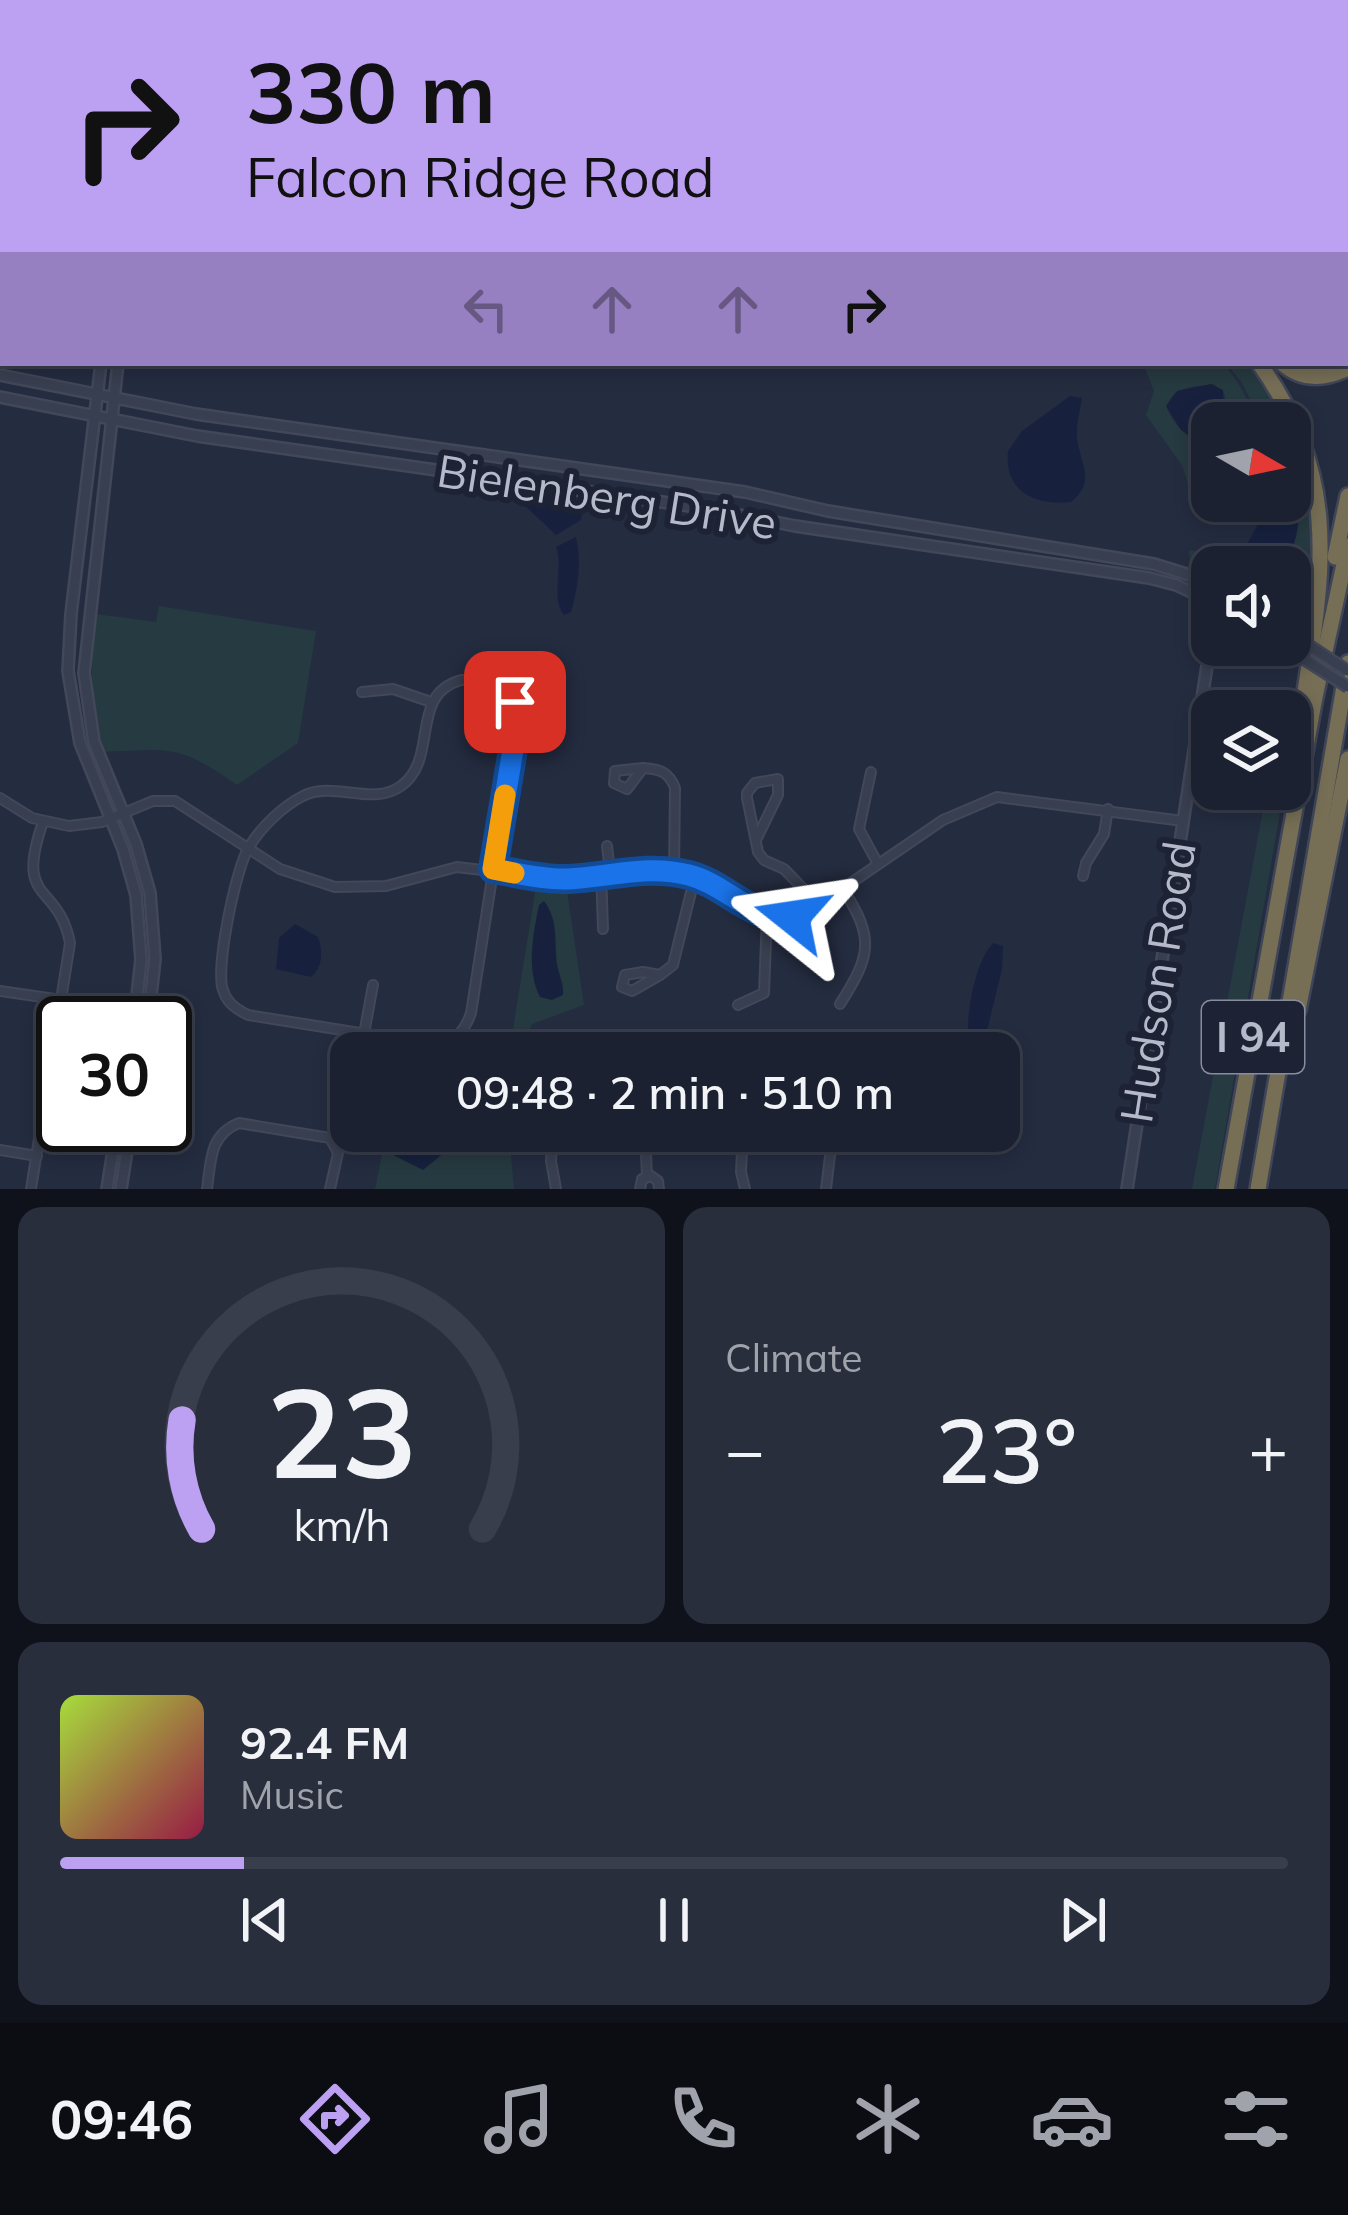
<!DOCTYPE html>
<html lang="en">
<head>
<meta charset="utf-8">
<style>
	:root { --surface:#1b2130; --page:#282e3c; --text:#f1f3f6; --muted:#a0a3ab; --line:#393e4c; --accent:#bca0f2 }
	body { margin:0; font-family:Mulish,sans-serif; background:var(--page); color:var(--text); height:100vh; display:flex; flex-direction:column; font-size:45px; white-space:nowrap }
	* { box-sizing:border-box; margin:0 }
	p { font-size:39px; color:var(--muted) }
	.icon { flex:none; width:66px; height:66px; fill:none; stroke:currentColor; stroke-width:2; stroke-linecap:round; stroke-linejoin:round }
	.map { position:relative; height:1189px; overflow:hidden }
	.panel { display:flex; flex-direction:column; gap:18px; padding:18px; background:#0f121a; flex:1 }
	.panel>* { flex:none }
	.top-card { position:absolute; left:0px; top:0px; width:1350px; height:366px; box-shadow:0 6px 18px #0003,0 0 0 3px var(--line); background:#bca0f2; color:#111; overflow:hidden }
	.needle { width:78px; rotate:99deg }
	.tools { position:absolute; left:1191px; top:402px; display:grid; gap:24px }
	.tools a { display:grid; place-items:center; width:120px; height:120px; border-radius:24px; background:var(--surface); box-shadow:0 6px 18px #0003,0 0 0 3px var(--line); font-size:60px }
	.speed { position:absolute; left:36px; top:996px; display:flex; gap:24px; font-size:60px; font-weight:700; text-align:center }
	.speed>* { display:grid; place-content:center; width:156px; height:156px; border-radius:50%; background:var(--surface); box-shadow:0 6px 18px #0003,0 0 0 3px var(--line); line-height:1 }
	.speed .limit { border:6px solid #111; border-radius:18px; background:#fff; color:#111 }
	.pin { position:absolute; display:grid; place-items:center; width:102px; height:102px; color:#fff; margin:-51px; border-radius:24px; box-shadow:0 6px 18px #0006 }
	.me { position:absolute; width:132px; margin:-66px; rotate:285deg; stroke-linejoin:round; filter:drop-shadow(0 0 9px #0008) }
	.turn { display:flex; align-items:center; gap:42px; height:252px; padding:0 48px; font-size:54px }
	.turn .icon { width:156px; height:156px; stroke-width:2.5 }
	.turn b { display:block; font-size:84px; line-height:102px }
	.lanes { display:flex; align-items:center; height:114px; padding:0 48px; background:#0003; justify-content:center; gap:60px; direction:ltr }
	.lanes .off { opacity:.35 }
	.big { font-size:90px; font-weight:600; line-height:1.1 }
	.panel .widget { flex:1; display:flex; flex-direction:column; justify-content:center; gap:18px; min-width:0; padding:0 42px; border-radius:24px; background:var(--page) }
	.panel .dial { align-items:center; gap:0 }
	.dial svg { height:312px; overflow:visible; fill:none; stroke:var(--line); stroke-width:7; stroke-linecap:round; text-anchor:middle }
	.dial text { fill:var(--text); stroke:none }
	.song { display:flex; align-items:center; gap:36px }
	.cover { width:144px; height:144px; border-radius:18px; background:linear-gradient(135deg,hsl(80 70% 55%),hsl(340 70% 35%)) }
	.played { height:12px; border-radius:6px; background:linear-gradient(90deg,var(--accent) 15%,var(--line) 15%) }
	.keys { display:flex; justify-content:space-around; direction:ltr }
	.heat { display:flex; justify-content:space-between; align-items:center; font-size:66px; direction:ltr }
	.panel .tiles { flex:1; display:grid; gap:18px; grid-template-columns:1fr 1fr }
	.widget:last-child { grid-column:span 2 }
	.trip { position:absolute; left:330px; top:1032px; width:690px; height:120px; border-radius:24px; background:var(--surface); box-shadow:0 6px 18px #0003,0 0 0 3px var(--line); font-weight:600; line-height:120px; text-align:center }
	.menu { display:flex; height:192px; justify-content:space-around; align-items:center; background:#0b0d13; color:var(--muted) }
	.menu .icon { width:84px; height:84px }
	.menu .on { color:var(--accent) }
	.menu b { font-size:54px; color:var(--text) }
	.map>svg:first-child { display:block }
	.green { fill:#263a41 }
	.water { fill:#17213e }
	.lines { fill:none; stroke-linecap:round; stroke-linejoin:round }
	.stream { stroke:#17213e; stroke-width:3 }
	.minor-casing { stroke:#424759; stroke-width:12 }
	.tertiary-casing { stroke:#424759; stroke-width:14 }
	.motorway-casing { stroke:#404657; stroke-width:20 }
	.minor { stroke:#383f50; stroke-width:8 }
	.tertiary { stroke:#383f50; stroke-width:9 }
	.motorway { stroke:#766e55; stroke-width:15 }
	.tertiary-bridge-casing { stroke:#424759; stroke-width:14; stroke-linecap:butt }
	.tertiary-bridge { stroke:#383f50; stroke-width:9 }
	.route-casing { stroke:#114b97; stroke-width:30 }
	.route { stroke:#1a73e8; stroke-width:21 }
	.slow { stroke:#f59e0b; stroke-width:21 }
	.labels { text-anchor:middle; stroke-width:12; stroke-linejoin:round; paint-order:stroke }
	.shield { fill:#1d2335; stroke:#878d9d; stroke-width:3 }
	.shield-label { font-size:42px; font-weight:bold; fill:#b5baca }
	.street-label { font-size:45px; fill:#b5baca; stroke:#1d2335 }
</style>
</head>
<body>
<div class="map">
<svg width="1348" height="1189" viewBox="0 0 1348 1189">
	<rect width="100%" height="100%" fill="#242c40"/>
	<g class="green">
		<polygon points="0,0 255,0 262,3 3,3 0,133"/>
		<polygon points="454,0 1348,0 1348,69 1347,3"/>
		<path d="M1143,363h80c15,18 27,37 32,60h-30v-28l-11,-11c-19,3 -44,1 -47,25 9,19 25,34 45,39v21l-22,21 -8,-25 -36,-50 8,-24z"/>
		<path d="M1226,363h29c48,69 69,134 63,218l-28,-5v-9l-76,-2 -10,8 -14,-9 -1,-14 33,5 13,-11 20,11h15l12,-54h8v-78h-28l-20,-40z"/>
		<path d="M159,606l157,25 -18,112 -61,42c-59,-41 -66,-36 -135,-33 -14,-46 -11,-92 -6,-138l60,8z"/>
		<polygon points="1267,789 1284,789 1215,1189 1192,1189"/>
		<polygon points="537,881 566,884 584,1005 532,1024 520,1053 473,1051 473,1045 506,1050 510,1047"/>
		<polygon points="354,1131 509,1131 514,1189 375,1189 383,1150 352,1142 340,1148"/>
	</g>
	<g class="water">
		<polygon points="1211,384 1223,390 1225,423 1212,423 1210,448 1181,430 1166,406 1177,391"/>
		<path d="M1070,396l12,2c-2,13 -6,27 -5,40 3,26 20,43 -6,64 -37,4 -67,-11 -63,-51l14,-20z"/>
		<path d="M1290,479c11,27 13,60 -7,83l-7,-1v-13l-4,1 -3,13h-7l-16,-16 11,-20 -5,-25h38z"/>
		<polygon points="477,487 563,505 582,513 581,520 556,535 520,501 461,492 458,488"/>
		<path d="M576,537c6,26 2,50 -5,75l-7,3c-14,-18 0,-46 -8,-68z"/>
		<path d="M544,901c15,20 10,40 13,63 2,12 7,19 6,31l-11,5 -12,-3c-14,-28 -7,-62 -1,-92z"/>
		<path d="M295,924l23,13c5,14 5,30 -7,40l-35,-8 3,-31z"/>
		<path d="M993,943l10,3 -1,23 -17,70 -10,6 -6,-4c-4,-26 6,-79 24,-98z"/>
		<polygon points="370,1131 430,1131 447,1137 449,1143 445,1152 423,1170 389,1153"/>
	</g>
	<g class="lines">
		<g class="stream">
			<polyline points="44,0 58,3"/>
			<polyline points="106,0 114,3"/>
			<polyline points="1170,0 1172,3"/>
			<polyline points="29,3 40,0"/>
			<polyline points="67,3 75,0"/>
			<polyline points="850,3 852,0"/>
			<polyline points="0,24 3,24"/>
		</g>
		<defs>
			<g id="minor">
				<polyline points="0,140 3,139"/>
				<path d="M461,680h23l21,7 13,24 -47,302c-7,21 -19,31 -42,31l-181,-29c-12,-6 -21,-12 -25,-25 -8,-21 13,-123 26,-143 12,-20 34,-41 54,-51 30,-16 69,11 98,-10 39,-28 7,-91 60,-106z"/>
				<polyline points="505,687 517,675"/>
				<polyline points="362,692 393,689 431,702"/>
				<path d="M643,768l-28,3 -1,12 13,6 16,-21c17,1 26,4 32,20l-1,83"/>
				<polyline points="871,772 859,829 878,864"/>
				<polyline points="0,798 32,818 69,826 102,822 153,801 175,801 280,869 335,887 386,886 457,867 557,879 661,870 695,876 737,903 767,915 792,917 810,911 943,820 997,797 1183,821"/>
				<polyline points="756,840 778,795 778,779 755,783 747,793 747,798 758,852 764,860 784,869 819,905"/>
				<polyline points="607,846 610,872"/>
				<polyline points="601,872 603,929"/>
				<polyline points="1083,876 1086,863 1104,834 1108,809"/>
				<polygon points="643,972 660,975 632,991 622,987 625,975"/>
				<polyline points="660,975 673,965 695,876"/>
				<polyline points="0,991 62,1000"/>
				<path d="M840,1004c31,-49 35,-65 3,-115"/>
				<polyline points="738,1005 764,993 767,915"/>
				<polyline points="364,1034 373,985"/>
				<polyline points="553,1131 551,1161 556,1189"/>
				<polyline points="645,1131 647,1176"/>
				<polyline points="743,1131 741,1172 745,1189"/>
				<polyline points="0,1150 37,1156"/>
				<path d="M31,1189l39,-246c-12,-62 -56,-38 -27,-121"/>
				<path d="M207,1189c4,-28 2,-54 32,-66l91,15 8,15 -8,36"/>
				<polyline points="640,1189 642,1179 651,1176 658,1181 659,1189"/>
				<polyline points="826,1189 833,1131"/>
			</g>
			<g id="tertiary">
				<polyline points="144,3 144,0"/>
				<polyline points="161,3 161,0"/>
				<polyline points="101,363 71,614 68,671 80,743 123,849 136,895 141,960 134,1023"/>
				<polyline points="118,363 84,673 94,742 136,844 150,893 155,959 148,1023"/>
				<polyline points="0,375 196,414 745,492 828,511 1154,564 1212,582"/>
				<polyline points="0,397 197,436 704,508 795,526 1149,578 1176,585 1212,602"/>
				<polyline points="107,1189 117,1125"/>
				<polyline points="121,1189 131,1125"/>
				<polyline points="1127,1189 1212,633"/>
			</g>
			<g id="motorway">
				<polyline points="264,0 270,3"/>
				<polyline points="287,0 295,3"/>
				<polyline points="345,0 353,3"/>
				<polyline points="447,0 451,3"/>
				<polyline points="1347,74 1348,73"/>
				<polyline points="1347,107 1348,108"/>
				<polyline points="1347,226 1348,227"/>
				<polyline points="1347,261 1348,262"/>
				<path d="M1259,363c89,125 60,224 41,364"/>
				<path d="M1282,363c20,18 43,16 66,5"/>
				<polyline points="1335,557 1348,496"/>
				<polyline points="1298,1010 1348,759"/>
				<polyline points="1226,1189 1315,697 1348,546"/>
				<polyline points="1258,1189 1348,663"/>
			</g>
		</defs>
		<use href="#minor" class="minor-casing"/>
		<use href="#tertiary" class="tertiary-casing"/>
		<use href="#motorway" class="motorway-casing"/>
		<use href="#minor" class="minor"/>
		<use href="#tertiary" class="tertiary"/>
		<use href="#motorway" class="motorway"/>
		<defs>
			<g id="tertiary-bridge">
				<polyline points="1290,633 1348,671"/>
				<polyline points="1282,645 1348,687"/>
			</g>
		</defs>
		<use href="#tertiary-bridge" class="tertiary-bridge-casing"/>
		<use href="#tertiary-bridge" class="tertiary-bridge"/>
	</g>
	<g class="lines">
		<defs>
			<path id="route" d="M515,702l3,18 -25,149c25,4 50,11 75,10 42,-2 79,-15 121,-4 38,10 60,44 103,42"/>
		</defs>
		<use href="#route" class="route-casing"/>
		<use href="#route" class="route"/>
		<polyline class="slow" points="505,795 493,869 514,873"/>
	</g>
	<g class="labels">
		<rect class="shield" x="1202" y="1001" width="102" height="72" rx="9"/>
		<g class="shield-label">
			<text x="1253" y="1052">I 94</text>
		</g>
		<g class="street-label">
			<text transform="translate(607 497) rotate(9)" y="16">Bielenberg Drive</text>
			<text transform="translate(1158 982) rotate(-81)" y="16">Hudson Road</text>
		</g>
	</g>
</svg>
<div class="tools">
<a><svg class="needle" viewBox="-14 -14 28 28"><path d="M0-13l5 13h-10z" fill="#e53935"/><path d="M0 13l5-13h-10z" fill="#a0a3ab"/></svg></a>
<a><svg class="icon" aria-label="sound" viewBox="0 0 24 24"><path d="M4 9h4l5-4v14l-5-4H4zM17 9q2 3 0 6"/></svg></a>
<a><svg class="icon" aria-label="layers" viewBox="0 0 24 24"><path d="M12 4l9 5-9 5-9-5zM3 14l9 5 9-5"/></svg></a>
</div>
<div class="speed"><div class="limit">30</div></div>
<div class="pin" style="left:515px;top:702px;background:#d93025"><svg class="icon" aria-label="arrive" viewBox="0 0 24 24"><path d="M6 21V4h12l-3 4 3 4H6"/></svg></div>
<svg class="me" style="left:792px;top:917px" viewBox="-20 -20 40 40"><path d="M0-17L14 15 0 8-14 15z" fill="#1a73e8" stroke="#fff" stroke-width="4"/></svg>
<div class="trip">09:48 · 2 min · 510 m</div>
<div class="top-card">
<div class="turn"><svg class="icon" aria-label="right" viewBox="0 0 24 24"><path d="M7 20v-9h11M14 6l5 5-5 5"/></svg><div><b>330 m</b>Falcon Ridge Road</div></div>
<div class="lanes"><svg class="icon off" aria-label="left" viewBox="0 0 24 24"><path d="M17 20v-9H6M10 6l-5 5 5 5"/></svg><svg class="icon off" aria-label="ahead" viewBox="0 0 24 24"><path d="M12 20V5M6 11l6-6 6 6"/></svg><svg class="icon off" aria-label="ahead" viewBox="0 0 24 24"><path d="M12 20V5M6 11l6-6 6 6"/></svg><svg class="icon" aria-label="right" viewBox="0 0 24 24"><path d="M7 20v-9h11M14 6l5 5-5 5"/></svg></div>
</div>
</div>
<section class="panel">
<div class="tiles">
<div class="widget dial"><svg viewBox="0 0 100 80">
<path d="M14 69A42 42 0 1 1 86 69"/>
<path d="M14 69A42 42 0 0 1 9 41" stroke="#bca0f2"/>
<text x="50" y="56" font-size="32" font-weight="700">23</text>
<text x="50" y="72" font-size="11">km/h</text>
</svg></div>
<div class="widget"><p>Climate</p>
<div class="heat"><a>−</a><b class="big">23°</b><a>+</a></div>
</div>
<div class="widget">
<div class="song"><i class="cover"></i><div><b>92.4 FM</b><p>Music</p></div></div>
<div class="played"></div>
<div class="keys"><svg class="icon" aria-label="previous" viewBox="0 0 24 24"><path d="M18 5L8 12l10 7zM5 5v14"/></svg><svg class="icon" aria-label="pause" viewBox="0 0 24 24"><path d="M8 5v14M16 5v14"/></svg><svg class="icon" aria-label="next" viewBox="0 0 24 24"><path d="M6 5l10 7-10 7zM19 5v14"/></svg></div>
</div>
</div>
</section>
<nav class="menu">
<b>09:46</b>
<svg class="icon on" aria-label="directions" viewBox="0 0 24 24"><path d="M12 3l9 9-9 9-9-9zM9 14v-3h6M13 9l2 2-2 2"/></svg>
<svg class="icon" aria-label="music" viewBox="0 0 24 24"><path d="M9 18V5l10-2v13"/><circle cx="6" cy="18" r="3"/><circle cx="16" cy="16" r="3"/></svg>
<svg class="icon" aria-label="phone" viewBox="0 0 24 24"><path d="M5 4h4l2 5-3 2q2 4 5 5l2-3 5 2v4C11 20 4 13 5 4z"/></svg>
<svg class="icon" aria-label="climate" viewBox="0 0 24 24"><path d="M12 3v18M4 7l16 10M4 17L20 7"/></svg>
<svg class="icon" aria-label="car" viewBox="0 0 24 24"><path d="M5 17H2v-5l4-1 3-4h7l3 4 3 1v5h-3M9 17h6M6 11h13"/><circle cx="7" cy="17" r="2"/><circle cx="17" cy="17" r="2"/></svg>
<svg class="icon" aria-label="filters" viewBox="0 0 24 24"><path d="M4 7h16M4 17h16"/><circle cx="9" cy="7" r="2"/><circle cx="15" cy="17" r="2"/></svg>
</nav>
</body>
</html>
